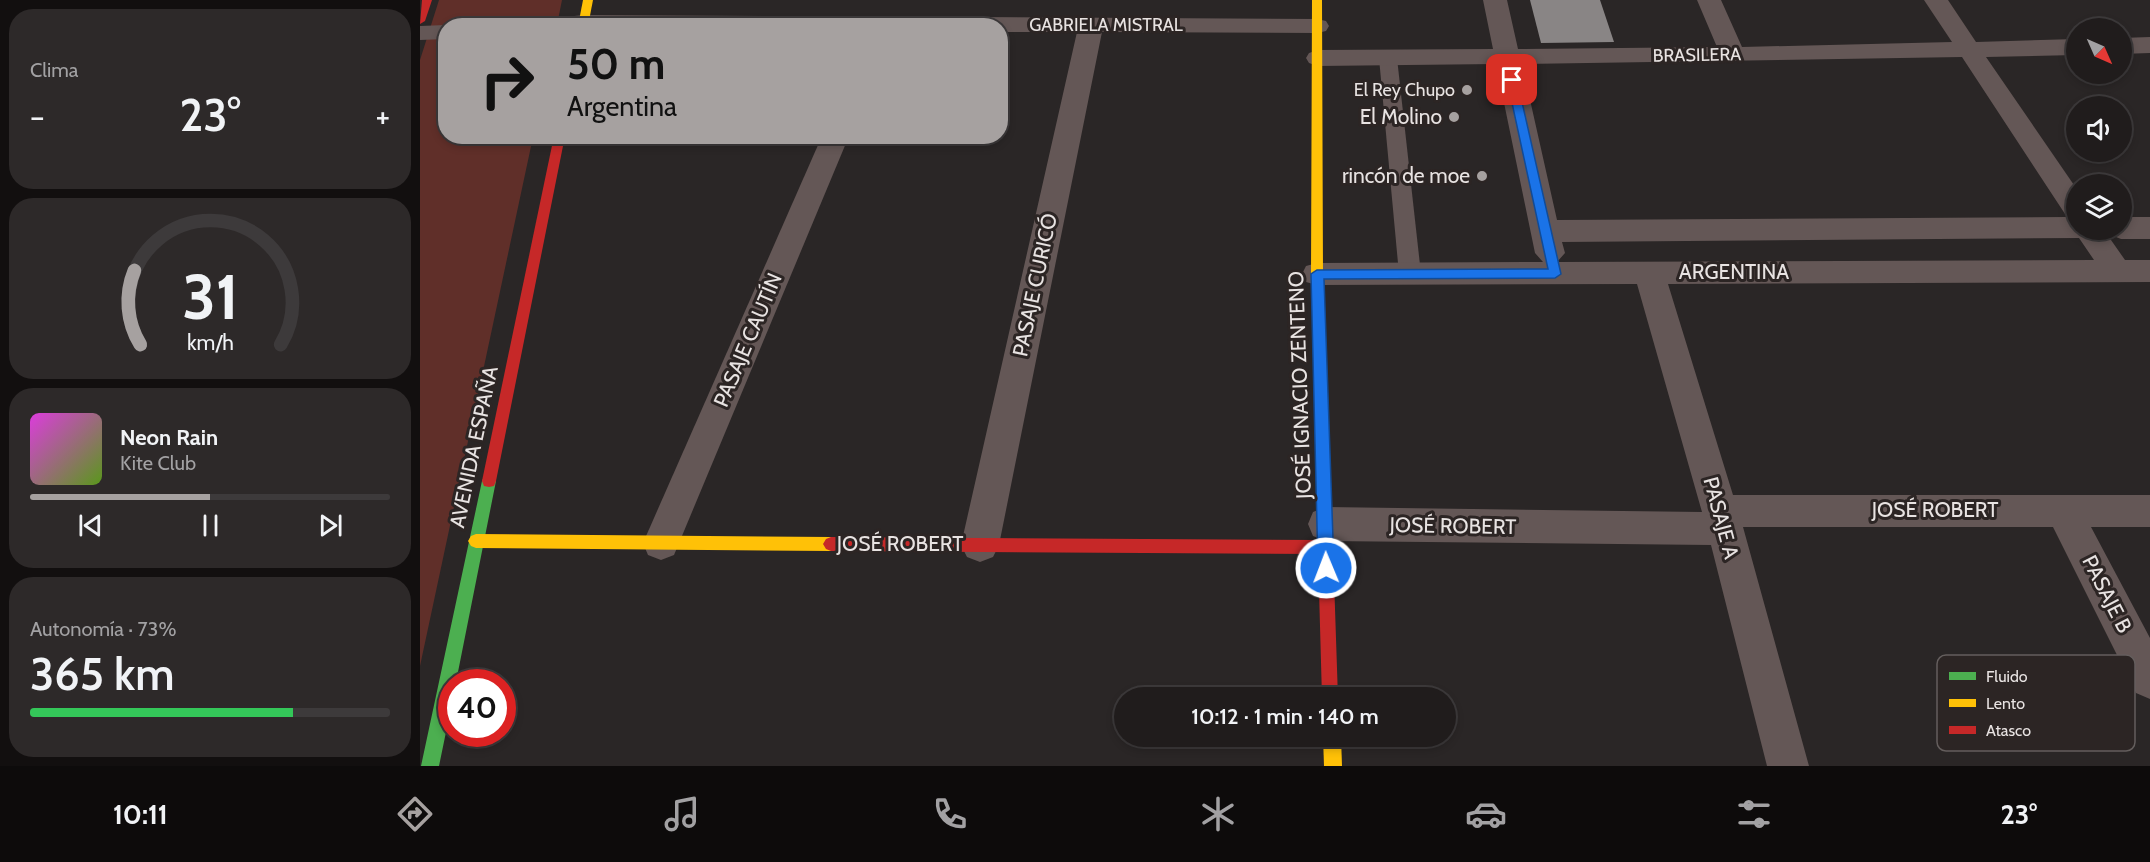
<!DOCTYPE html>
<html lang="es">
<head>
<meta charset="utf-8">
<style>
	:root { --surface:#201c1c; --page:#2d2929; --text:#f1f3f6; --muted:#a2a1a3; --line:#3d3a3b; --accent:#a6a1a0 }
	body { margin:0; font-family:Cabin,sans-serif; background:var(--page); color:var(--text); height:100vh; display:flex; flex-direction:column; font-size:22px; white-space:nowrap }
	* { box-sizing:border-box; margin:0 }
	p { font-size:20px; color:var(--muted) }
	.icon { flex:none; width:33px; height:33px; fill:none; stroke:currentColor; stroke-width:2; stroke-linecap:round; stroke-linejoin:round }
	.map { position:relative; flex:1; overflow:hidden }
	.panel { display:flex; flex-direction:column; gap:9px; padding:9px; background:#120f0f; width:420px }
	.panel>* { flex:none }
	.hud { position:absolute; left:18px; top:18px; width:570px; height:126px; border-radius:24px; box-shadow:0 3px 9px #0003,0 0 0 2px var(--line); background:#a6a1a0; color:#111; overflow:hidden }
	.needle { width:39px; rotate:135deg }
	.buttons { position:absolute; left:1646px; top:18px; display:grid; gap:12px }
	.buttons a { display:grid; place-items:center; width:66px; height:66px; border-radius:50%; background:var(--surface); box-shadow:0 3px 9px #0003,0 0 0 2px var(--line); font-size:30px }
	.speed { position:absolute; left:18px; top:669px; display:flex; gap:12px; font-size:30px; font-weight:700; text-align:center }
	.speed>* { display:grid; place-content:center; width:78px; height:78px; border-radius:50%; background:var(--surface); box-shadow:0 3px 9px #0003,0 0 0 2px var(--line); line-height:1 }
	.speed .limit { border:9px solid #d22; background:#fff; color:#111 }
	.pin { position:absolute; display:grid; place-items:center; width:51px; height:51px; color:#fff; margin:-26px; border-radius:12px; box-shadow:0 3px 9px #0006 }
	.me { position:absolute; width:66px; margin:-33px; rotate:359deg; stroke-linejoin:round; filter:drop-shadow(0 0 4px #0008) }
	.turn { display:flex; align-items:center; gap:21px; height:126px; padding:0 30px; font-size:27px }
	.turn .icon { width:78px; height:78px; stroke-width:2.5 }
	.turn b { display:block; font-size:42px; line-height:51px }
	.big { font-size:45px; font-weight:600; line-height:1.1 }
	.panel .card { flex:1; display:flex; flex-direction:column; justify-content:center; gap:9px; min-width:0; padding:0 21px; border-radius:24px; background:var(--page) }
	.panel .dial { align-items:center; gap:0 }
	.dial svg { height:156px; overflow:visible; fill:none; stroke:var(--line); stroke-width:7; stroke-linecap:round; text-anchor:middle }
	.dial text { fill:var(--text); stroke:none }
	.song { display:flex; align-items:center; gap:18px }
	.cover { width:72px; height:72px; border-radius:9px; background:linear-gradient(135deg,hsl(300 70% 55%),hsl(90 70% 35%)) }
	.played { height:6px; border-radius:3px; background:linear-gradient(90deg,var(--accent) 50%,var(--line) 50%) }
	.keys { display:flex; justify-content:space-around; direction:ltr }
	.heat { display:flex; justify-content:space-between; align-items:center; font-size:33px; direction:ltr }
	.charge { height:9px; border-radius:4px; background:linear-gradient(90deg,#34c759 73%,var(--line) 0) }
	.trip { position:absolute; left:694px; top:687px; width:342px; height:60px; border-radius:30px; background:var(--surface); box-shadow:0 3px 9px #0003,0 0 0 2px var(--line); font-weight:600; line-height:60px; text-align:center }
	.menu { display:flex; height:96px; justify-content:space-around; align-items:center; background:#0d0b0b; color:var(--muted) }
	.menu .icon { width:42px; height:42px }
	.menu .active { color:var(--accent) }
	.menu b { font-size:27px; color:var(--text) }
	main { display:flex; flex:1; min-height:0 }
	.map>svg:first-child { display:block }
	.green { fill:#602f29 }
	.building { fill:#898585 }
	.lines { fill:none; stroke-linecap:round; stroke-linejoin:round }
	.lane { fill:#645756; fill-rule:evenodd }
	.street { fill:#645756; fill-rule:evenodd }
	.fast { fill:#4caf50; fill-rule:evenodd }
	.slow { fill:#ffc107; fill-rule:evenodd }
	.jam { fill:#c62828; fill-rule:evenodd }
	.route { fill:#1a73e8; stroke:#114b97; stroke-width:1.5 }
	.poi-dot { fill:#a6a1a0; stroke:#2c2524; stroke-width:2 }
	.labels { text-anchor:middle; stroke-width:6; stroke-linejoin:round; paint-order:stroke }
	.far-street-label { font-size:18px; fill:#e8e3e2; stroke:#2c2524 }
	.far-poi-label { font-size:18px; fill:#e8e3e2; stroke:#2c2524; text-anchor:end }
	.poi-label { font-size:21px; fill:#e8e3e2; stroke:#2c2524; text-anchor:end }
	.street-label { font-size:21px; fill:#e8e3e2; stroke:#2c2524 }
	.key { fill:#2c2524; stroke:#645e5d; stroke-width:1.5 }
	.key-label { font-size:16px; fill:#e8e3e2 }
</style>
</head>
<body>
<main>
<section class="panel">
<div class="card"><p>Clima</p>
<div class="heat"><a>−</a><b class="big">23°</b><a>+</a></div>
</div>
<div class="card dial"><svg viewBox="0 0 100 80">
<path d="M14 69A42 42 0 1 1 86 69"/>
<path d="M14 69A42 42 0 0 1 11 31" stroke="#a6a1a0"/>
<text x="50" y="56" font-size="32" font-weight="700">31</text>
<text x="50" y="72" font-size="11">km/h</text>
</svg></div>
<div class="card">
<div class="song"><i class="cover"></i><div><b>Neon Rain</b><p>Kite Club</p></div></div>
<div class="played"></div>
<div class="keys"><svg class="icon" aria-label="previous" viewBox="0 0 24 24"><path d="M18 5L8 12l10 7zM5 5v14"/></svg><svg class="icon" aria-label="pause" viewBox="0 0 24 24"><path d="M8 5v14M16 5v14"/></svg><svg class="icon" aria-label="next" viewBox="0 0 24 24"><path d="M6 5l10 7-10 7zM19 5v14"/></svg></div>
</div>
<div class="card"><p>Autonomía · 73%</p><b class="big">365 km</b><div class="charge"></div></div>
</section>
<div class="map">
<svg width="1730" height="766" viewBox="0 0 1730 766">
	<rect width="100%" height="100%" fill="#2a2626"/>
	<polygon class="green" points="19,0 142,0 137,25 26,26 26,136 113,137 0,666 0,60"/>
	<polygon class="building" points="1110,0 1180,0 1194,42 1121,43"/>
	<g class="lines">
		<polygon class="lane" points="968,52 977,58 1001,274 998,280 990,282 982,280 979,274 959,58"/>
		<g class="street">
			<path d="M1063,0h24l11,49 199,-2 -20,-47h24l21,47 210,-5 -28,-42h24l28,42 100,-3v16l-90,2 90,131v42h28l21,30h25v22l-482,2 65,211h417v32h-59l59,111v61l-14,-6 -83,-166h-310l66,239h-42l-56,-221 -385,-4 -13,-5 -5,-12 5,-12 13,-5 376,5 -65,-228 -320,1 -11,-3 -4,-8 4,-8 11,-3 226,-1 -8,-9 -39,-189 -178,2 -9,-3 -3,-5 3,-5 9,-3 175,-1zM1542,57l105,160 -510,3 -35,-156zM1659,238l15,22 -537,2 8,-9 -3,-11z"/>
			<polygon points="164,15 897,19 906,21 909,26 906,31 897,33 682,32 579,545 573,557 560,562 547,557 541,545 657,32 580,32 580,26 102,26 105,21"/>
			<polygon points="26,25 29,26 26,26 26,39 0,40 0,26"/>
			<polygon points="1730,37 1730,53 1701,54 1701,38"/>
			<polygon points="402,136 429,136 254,555 241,560 228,555 223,543"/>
			<polygon points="1701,217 1730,217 1730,239 1701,239 1691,235 1687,230 1701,230"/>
		</g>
		<polygon class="fast" points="69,475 74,476 76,481 36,682 32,682 32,703 19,766 1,766 62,481 64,476"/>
		<g class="slow">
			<polygon points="163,0 173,0 168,26 158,26"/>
			<polygon points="892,0 902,0 903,274 911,489 909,494 904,495 899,494 897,489 891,274"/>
			<polygon points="56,534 411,537 416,539 419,544 416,549 411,551 56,548 51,546 48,541 51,536"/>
			<polygon points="903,736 921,736 922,766 904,766"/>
		</g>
		<g class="jam">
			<polygon points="2,0 12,0 5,21 0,24"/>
			<polygon points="134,136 145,136 76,481 74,486 69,487 64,486 62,481"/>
			<polygon points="904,483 909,484 911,489 918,698 902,698 898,554 411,551 406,549 403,544 406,539 411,537 898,540 897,489 899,484"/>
		</g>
	</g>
	<polygon class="route" points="1092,76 1097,80 1141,274 1135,278 904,279 914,568 911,573 906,576 900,573 898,568 891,274 897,270 1128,269 1087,80"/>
	<g class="poi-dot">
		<circle cx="1047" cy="90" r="6"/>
		<circle cx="1034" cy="117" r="6"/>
		<circle cx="1062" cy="176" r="6"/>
	</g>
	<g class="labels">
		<g class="far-street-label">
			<text x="686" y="31">GABRIELA MISTRAL</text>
			<text transform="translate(1277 55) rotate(-1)" y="6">BRASILERA</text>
		</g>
		<g class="far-poi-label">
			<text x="1035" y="96">El Rey Chupo</text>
		</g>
		<g class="poi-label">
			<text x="1022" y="124">El Molino</text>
			<text x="1050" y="183">rincón de moe</text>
		</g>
		<g class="street-label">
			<text x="1314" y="279">ARGENTINA</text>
			<text transform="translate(615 285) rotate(-78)" y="7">PASAJE CURICÓ</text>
			<text transform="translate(328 340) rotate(-67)" y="7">PASAJE CAUTÍN</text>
			<text transform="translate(880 385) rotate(-92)" y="7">JOSÉ IGNACIO ZENTENO</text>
			<text transform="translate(54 447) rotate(-78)" y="7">AVENIDA ESPAÑA</text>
			<text x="1515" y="517">JOSÉ ROBERT</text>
			<text transform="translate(1301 518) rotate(75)" y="7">PASAJE A</text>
			<text transform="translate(1033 526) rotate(1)" y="7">JOSÉ ROBERT</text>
			<text x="480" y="551">JOSÉ ROBERT</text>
			<text transform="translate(1687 594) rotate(63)" y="7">PASAJE B</text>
		</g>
	</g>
	<rect x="1517" y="655" width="198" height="96" rx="9" class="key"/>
	<rect x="1529" y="672" width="27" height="8" fill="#4caf50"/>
	<rect x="1529" y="699" width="27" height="8" fill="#ffc107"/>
	<rect x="1529" y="726" width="27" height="8" fill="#c62828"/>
	<g class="key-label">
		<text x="1566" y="682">Fluido</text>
		<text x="1566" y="709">Lento</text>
		<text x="1566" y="736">Atasco</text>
	</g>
</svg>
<div class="buttons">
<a><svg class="needle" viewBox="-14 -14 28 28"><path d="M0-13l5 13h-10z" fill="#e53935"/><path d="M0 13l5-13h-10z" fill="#a2a1a3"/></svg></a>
<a><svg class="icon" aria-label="sound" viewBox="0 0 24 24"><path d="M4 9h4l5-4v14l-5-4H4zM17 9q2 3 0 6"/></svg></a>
<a><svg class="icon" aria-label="layers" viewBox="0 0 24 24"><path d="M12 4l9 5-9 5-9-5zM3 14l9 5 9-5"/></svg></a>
</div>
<div class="speed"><div class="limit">40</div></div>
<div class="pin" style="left:1092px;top:80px;background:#d93025"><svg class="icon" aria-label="arrive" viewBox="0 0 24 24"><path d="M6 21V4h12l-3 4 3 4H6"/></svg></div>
<svg class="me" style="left:906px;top:568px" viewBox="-20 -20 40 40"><circle r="17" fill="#1a73e8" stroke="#fff" stroke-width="3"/><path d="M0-11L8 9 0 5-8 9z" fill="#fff"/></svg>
<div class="trip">10:12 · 1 min · 140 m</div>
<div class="hud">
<div class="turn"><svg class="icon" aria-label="right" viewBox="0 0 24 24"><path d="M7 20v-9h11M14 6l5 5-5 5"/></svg><div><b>50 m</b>Argentina</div></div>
</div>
</div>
</main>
<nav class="menu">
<b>10:11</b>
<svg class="icon active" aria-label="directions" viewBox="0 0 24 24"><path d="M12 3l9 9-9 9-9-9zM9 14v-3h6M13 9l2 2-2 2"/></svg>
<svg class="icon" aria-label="music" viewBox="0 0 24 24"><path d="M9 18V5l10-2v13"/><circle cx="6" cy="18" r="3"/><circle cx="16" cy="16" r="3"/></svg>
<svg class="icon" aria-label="phone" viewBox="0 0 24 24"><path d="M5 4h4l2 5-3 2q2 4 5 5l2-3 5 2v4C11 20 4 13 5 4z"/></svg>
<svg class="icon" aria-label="climate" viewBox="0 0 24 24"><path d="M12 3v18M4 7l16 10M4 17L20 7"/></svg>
<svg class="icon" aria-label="car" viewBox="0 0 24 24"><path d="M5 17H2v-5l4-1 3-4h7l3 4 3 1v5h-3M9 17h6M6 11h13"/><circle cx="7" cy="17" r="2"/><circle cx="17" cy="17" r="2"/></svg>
<svg class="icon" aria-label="filters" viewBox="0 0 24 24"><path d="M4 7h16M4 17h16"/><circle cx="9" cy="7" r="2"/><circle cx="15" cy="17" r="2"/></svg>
<b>23°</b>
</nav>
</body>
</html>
